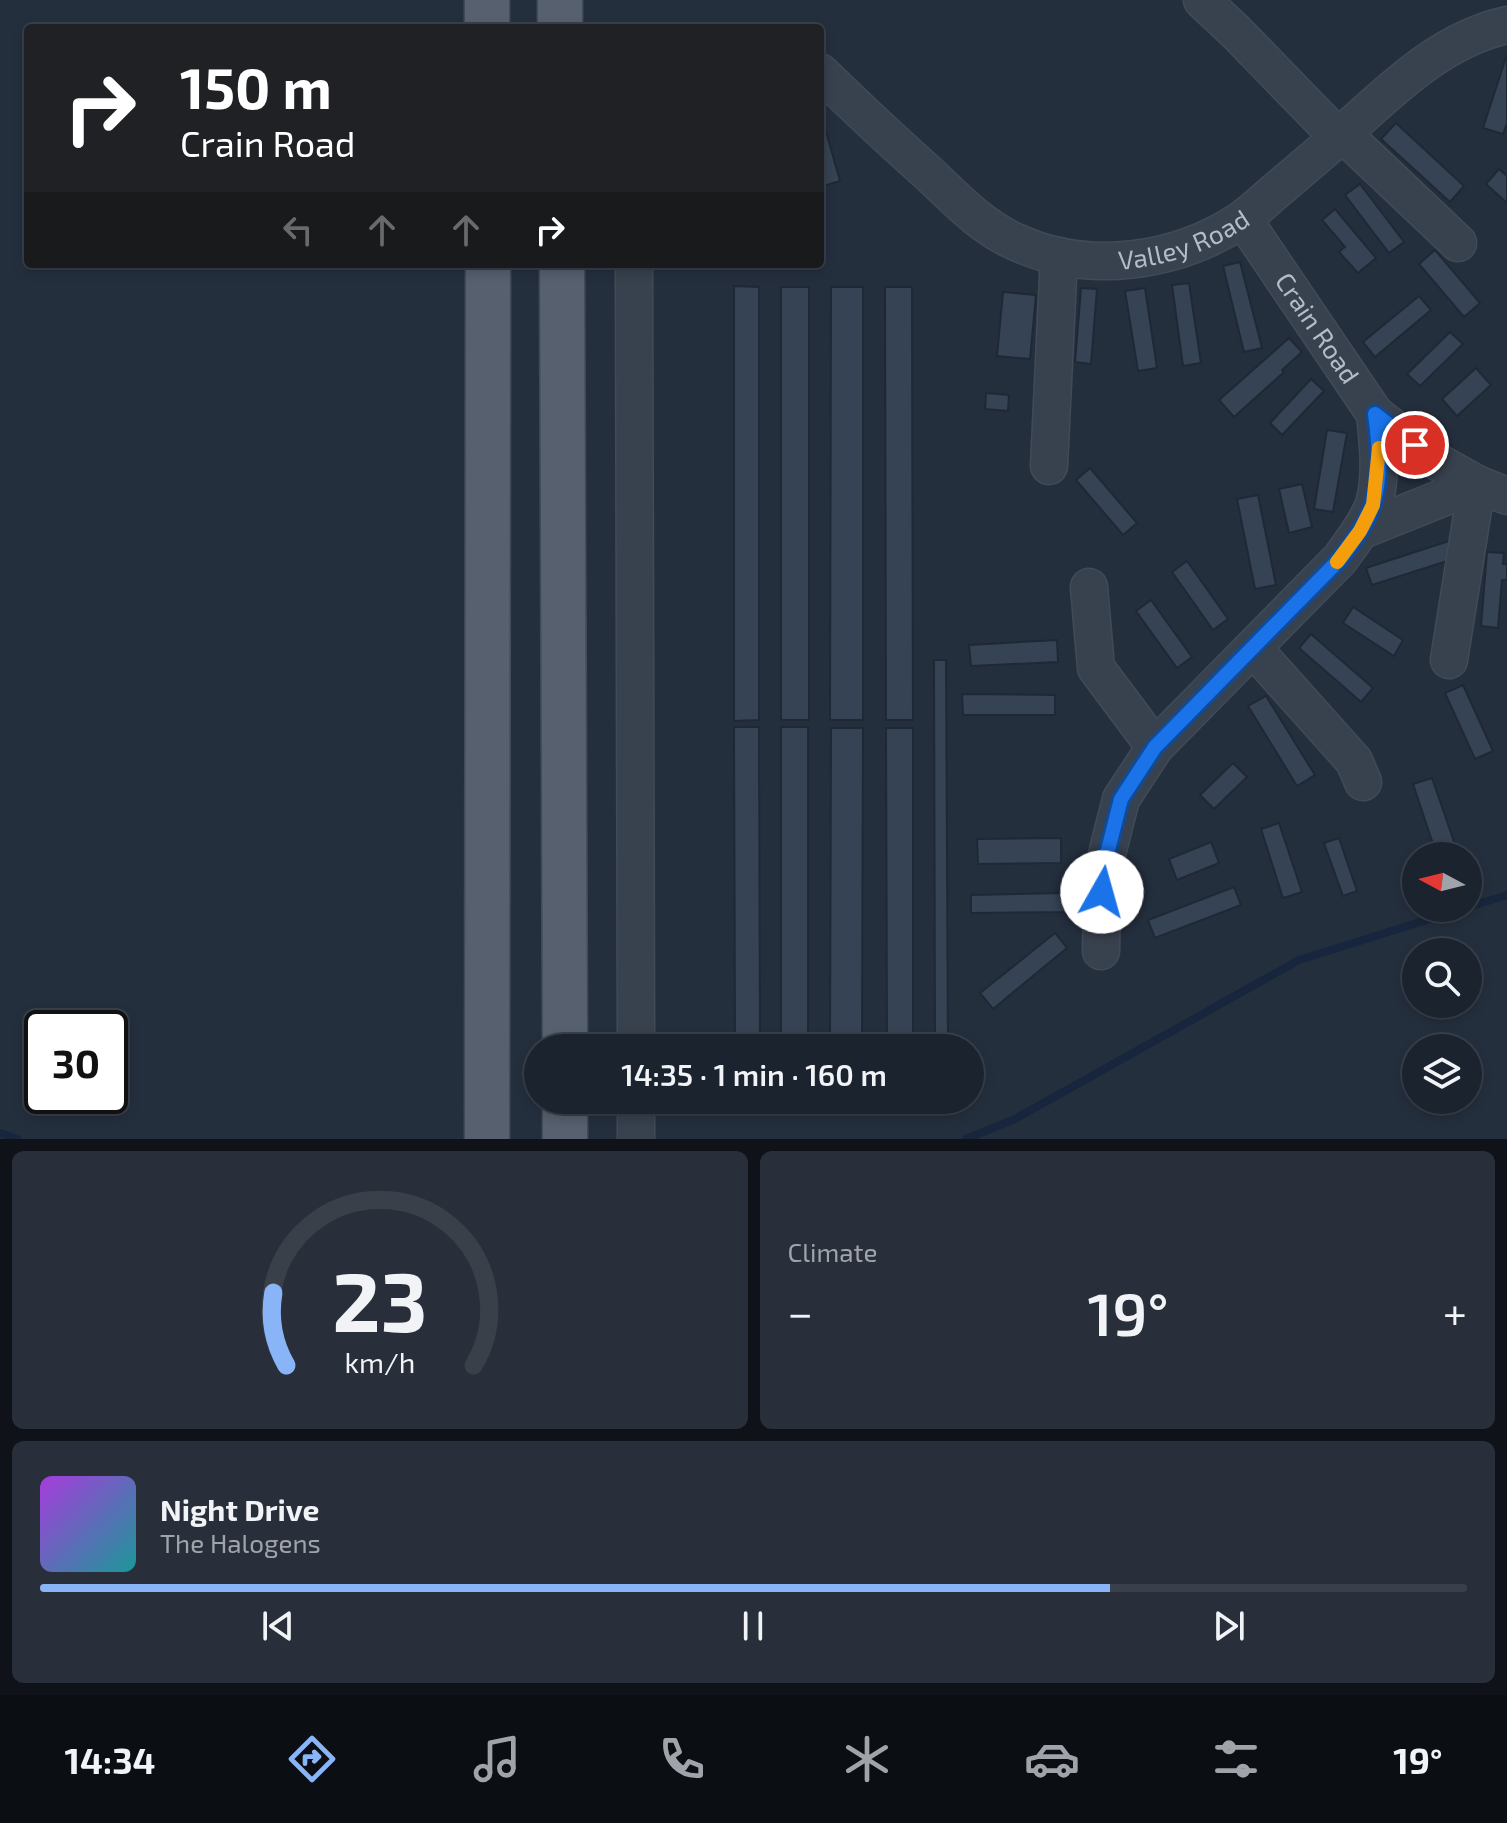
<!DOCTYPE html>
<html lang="en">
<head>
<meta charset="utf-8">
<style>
	:root { --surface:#1b232e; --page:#282f3a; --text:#f1f3f6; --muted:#a0a4aa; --line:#39404a; --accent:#8ab4f8 }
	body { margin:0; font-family:"Exo 2",sans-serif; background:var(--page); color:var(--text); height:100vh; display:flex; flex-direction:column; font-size:30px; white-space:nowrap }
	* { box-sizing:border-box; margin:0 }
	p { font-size:26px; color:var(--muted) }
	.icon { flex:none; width:44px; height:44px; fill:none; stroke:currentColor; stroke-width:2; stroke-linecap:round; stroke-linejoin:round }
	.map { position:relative; height:1139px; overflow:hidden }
	.drawer { display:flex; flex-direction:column; gap:12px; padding:12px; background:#0f1319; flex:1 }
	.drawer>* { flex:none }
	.top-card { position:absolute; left:24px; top:24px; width:800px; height:244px; border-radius:8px; box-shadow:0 4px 12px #0003,0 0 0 2px var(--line); background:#202124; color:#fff; overflow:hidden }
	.needle { width:52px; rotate:277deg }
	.controls { position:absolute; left:1402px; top:842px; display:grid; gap:16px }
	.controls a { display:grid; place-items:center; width:80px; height:80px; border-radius:50%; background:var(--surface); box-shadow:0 4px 12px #0003,0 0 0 2px var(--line); font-size:40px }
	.speed { position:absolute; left:24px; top:1010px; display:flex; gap:16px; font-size:40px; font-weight:700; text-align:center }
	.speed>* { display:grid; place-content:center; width:104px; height:104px; border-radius:50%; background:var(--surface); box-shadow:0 4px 12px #0003,0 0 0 2px var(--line); line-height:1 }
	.speed .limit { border:4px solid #111; border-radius:12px; background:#fff; color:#111 }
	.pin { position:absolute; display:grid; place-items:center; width:68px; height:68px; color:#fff; margin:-34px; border:4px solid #fff; border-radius:50%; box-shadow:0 2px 8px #0007 }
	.me { position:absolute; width:88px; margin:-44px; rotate:7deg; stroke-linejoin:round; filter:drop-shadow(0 0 6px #0008) }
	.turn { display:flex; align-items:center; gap:28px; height:168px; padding:0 24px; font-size:36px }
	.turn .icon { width:104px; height:104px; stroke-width:2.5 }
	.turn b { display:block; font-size:56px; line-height:68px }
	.lanes { display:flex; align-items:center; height:76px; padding:0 24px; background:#0003; justify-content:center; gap:40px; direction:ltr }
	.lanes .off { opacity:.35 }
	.big { font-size:60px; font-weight:600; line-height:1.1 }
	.drawer .card { flex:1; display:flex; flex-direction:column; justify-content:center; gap:12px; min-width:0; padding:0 28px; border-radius:12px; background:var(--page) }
	.drawer .dial { align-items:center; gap:0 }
	.dial svg { height:208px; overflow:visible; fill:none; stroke:var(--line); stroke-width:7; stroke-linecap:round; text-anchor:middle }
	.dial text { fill:var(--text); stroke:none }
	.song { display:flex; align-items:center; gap:24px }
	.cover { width:96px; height:96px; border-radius:12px; background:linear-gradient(135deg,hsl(280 70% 55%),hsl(180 70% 35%)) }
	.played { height:8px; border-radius:4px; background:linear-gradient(90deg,var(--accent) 75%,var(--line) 75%) }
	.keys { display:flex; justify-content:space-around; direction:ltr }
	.heat { display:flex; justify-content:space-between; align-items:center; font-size:44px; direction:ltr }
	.drawer .tiles { flex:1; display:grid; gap:12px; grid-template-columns:1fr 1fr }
	.card:last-child { grid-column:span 2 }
	.trip { position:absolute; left:524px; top:1034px; width:460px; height:80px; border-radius:40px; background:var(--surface); box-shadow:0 4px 12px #0003,0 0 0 2px var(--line); font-weight:600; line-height:80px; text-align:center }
	.tab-bar { display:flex; height:128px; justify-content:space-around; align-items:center; background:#0b0e12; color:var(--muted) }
	.tab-bar .icon { width:56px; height:56px }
	.tab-bar .current { color:var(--accent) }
	.tab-bar b { font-size:36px; color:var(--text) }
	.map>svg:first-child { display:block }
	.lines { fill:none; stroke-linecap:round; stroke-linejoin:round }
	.stream { stroke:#17263c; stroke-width:8 }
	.building { fill:#364354; stroke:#1f2835; stroke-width:2 }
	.minor-casing { stroke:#414a57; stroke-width:39 }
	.major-casing { stroke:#414a57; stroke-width:47 }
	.minor { stroke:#38414e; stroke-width:36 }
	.major { stroke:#56606e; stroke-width:44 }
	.route-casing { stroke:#114b97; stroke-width:20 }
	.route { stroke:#1a73e8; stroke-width:14 }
	.slow { stroke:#f59e0b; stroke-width:14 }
	.labels { text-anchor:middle; stroke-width:8; stroke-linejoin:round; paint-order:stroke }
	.street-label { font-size:26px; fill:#b4bcc9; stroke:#1d2633 }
</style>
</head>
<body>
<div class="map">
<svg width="1507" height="1139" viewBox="0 0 1507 1139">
	<rect width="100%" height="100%" fill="#242f3e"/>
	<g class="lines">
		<g class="stream">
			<polyline points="1468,907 1507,895"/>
			<polyline points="0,1133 17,1139"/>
			<polyline points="966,1139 1015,1119 1299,960 1465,908"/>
		</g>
	</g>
	<g class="building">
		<polygon points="1507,54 1507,123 1503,134 1483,128"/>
		<polygon points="820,121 823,121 840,181 820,187"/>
		<polygon points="1396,123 1464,186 1450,202 1381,139"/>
		<polygon points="1499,169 1507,176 1507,203 1486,184"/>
		<polygon points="1360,184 1404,242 1389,253 1345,195"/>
		<polygon points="1335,209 1376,258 1358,273 1339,252 1345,247 1322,220"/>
		<polygon points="1435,250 1480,303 1464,317 1419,264"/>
		<polygon points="1240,262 1262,348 1244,352 1223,266"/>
		<polygon points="1189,283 1201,363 1183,366 1172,285"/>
		<polygon points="734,286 759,287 759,720 734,721"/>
		<rect x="781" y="287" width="28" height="433"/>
		<polygon points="831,287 863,287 863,720 830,720"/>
		<polygon points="885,287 912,287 913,720 886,720"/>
		<polygon points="1081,288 1097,289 1091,364 1075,362"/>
		<polygon points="1145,288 1157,368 1138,371 1125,291"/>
		<polygon points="1003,292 1036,295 1030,359 997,356"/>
		<polygon points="1419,296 1431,310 1375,357 1363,342"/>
		<polygon points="1450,332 1463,344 1420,386 1407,374"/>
		<polygon points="1289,338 1302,352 1282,370 1284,372 1234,417 1219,400"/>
		<polygon points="1476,368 1491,385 1457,416 1442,399"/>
		<polygon points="1311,379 1324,391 1282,435 1270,423"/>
		<polygon points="986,393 1009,395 1008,411 985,409"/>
		<polygon points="1327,430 1347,433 1333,512 1314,509"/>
		<polygon points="1090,468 1137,523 1123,535 1076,480"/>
		<polygon points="1302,484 1312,527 1289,533 1279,489"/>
		<polygon points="1258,495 1276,585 1255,589 1237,499"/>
		<polygon points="1458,538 1463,556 1372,585 1366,568"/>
		<polygon points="1487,552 1504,553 1503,564 1507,564 1507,580 1502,580 1498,628 1481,626"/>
		<polygon points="1187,561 1228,619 1213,630 1172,572"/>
		<polygon points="1151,600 1192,657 1177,668 1136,611"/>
		<polygon points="1353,607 1403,640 1394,656 1343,623"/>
		<polygon points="1311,634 1373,688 1361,702 1299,648"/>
		<polygon points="1057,640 1058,662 971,666 969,645"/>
		<polygon points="934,660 946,660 948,1048 935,1048"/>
		<polygon points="1463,685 1493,751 1475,759 1445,693"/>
		<polygon points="962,694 1055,695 1055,715 963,715"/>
		<polygon points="1266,696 1315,775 1297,786 1248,706"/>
		<polygon points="734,727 759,727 760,1048 735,1048"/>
		<rect x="781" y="727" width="27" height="321"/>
		<polygon points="831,728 863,728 862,1048 830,1048"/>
		<polygon points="886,728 913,728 913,1048 887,1048"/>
		<polygon points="1233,763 1247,777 1214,809 1200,795"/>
		<polygon points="1432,778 1459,856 1437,856 1413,784"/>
		<polygon points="1279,823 1302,892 1283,898 1261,829"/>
		<polygon points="1061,838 1061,863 978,864 977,839"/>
		<polygon points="1339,838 1357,891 1343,896 1324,843"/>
		<polygon points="1211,842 1219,863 1177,880 1169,859"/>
		<polygon points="1234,887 1241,905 1155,938 1148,920"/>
		<polygon points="1064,893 1064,912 971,913 971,895"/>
		<polygon points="1055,933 1067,948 993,1009 980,993"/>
	</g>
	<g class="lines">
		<defs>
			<g id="minor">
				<polyline points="1202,0 1236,32 1338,137"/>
				<path id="s1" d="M820,72c35,34 70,67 106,99 28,26 55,56 90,71 72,33 160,21 225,-22 13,-9 25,-21 37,-31 20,-17 40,-34 60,-51 50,-45 101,-98 169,-113"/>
				<polyline points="1342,133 1458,243"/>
				<path id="s2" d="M1243,219l132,195 59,46 43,24 30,12"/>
				<polyline points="634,264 636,1048"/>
				<polyline points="1049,466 1059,256"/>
				<polyline points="1360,531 1477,484"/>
				<polyline points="1089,587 1096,668 1155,747"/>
				<polyline points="1253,648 1354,761 1363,782"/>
				<polyline points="1449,660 1477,484"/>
				<path d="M1101,951l1,-59 5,-38 14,-55 34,-52 185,-188c12,-17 27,-35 34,-55 8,-28 4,-62 1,-90"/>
				<polyline points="636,1100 636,1139"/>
			</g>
			<g id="major">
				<polyline points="487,0 487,28"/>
				<polyline points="560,0 560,28"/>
				<polyline points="562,264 565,1048"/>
				<polyline points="565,1100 565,1139"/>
				<polyline points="487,1139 488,264"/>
			</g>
		</defs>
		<use href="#minor" class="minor-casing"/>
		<use href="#major" class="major-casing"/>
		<use href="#minor" class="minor"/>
		<use href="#major" class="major"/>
	</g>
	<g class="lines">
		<defs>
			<path id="route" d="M1102,892l5,-38 14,-55 34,-52 185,-188c12,-16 27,-35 33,-55 9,-28 6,-61 2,-90l40,31"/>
		</defs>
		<use href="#route" class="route-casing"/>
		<use href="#route" class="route"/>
		<polyline class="slow" points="1337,562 1360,531 1373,505 1379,448"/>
	</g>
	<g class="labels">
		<g class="street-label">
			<text dy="9" stroke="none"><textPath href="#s1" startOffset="434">Valley Road</textPath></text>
			<text dy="9" stroke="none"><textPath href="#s2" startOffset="132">Crain Road</textPath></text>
		</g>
	</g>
</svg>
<div class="controls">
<a><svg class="needle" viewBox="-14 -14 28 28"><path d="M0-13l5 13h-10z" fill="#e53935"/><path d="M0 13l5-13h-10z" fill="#a0a4aa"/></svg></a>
<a><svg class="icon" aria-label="search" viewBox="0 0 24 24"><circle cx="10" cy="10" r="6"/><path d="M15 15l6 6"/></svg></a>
<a><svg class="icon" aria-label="layers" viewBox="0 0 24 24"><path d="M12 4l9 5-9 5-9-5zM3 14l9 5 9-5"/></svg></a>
</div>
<div class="speed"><div class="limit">30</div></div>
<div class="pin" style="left:1415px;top:445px;background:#d93025"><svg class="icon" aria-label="arrive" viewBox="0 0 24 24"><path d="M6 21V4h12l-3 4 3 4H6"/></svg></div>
<svg class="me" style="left:1102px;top:892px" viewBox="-20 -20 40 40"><circle r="19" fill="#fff"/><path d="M0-13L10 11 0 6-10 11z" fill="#1a73e8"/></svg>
<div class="trip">14:35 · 1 min · 160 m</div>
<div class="top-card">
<div class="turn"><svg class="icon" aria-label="right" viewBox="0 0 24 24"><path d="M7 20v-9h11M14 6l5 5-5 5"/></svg><div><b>150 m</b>Crain Road</div></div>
<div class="lanes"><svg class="icon off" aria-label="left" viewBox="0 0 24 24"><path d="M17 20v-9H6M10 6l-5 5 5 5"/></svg><svg class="icon off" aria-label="ahead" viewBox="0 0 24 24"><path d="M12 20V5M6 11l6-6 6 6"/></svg><svg class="icon off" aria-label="ahead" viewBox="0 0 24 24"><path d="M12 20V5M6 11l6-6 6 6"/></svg><svg class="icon" aria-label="right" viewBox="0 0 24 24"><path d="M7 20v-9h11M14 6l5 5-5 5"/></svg></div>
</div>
</div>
<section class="drawer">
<div class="tiles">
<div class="card dial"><svg viewBox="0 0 100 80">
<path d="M14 69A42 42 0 1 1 86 69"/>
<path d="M14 69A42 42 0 0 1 9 41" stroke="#8ab4f8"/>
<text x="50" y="56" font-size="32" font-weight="700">23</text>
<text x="50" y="72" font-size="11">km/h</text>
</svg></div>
<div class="card"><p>Climate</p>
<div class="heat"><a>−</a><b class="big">19°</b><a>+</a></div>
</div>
<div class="card">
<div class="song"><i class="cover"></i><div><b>Night Drive</b><p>The Halogens</p></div></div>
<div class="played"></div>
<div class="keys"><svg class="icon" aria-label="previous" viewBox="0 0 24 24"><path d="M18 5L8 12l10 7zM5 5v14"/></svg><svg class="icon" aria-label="pause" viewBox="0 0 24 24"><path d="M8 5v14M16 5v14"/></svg><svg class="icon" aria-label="next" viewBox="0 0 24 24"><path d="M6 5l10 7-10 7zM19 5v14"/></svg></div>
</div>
</div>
</section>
<nav class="tab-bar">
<b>14:34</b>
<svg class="icon current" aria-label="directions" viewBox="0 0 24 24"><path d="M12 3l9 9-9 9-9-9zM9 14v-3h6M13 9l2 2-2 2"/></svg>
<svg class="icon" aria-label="music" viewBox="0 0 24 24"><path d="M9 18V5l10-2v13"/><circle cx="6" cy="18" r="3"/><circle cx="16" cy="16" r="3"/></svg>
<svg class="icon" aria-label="phone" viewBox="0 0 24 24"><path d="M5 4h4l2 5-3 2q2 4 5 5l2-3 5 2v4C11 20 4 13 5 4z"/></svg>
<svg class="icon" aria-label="climate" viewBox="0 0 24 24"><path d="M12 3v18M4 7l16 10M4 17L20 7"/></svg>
<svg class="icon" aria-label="car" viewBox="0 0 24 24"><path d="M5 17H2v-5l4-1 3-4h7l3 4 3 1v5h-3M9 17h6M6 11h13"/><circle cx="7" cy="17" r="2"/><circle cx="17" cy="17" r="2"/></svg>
<svg class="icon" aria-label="filters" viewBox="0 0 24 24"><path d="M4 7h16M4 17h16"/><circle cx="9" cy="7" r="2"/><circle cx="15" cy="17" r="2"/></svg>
<b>19°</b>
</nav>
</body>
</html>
